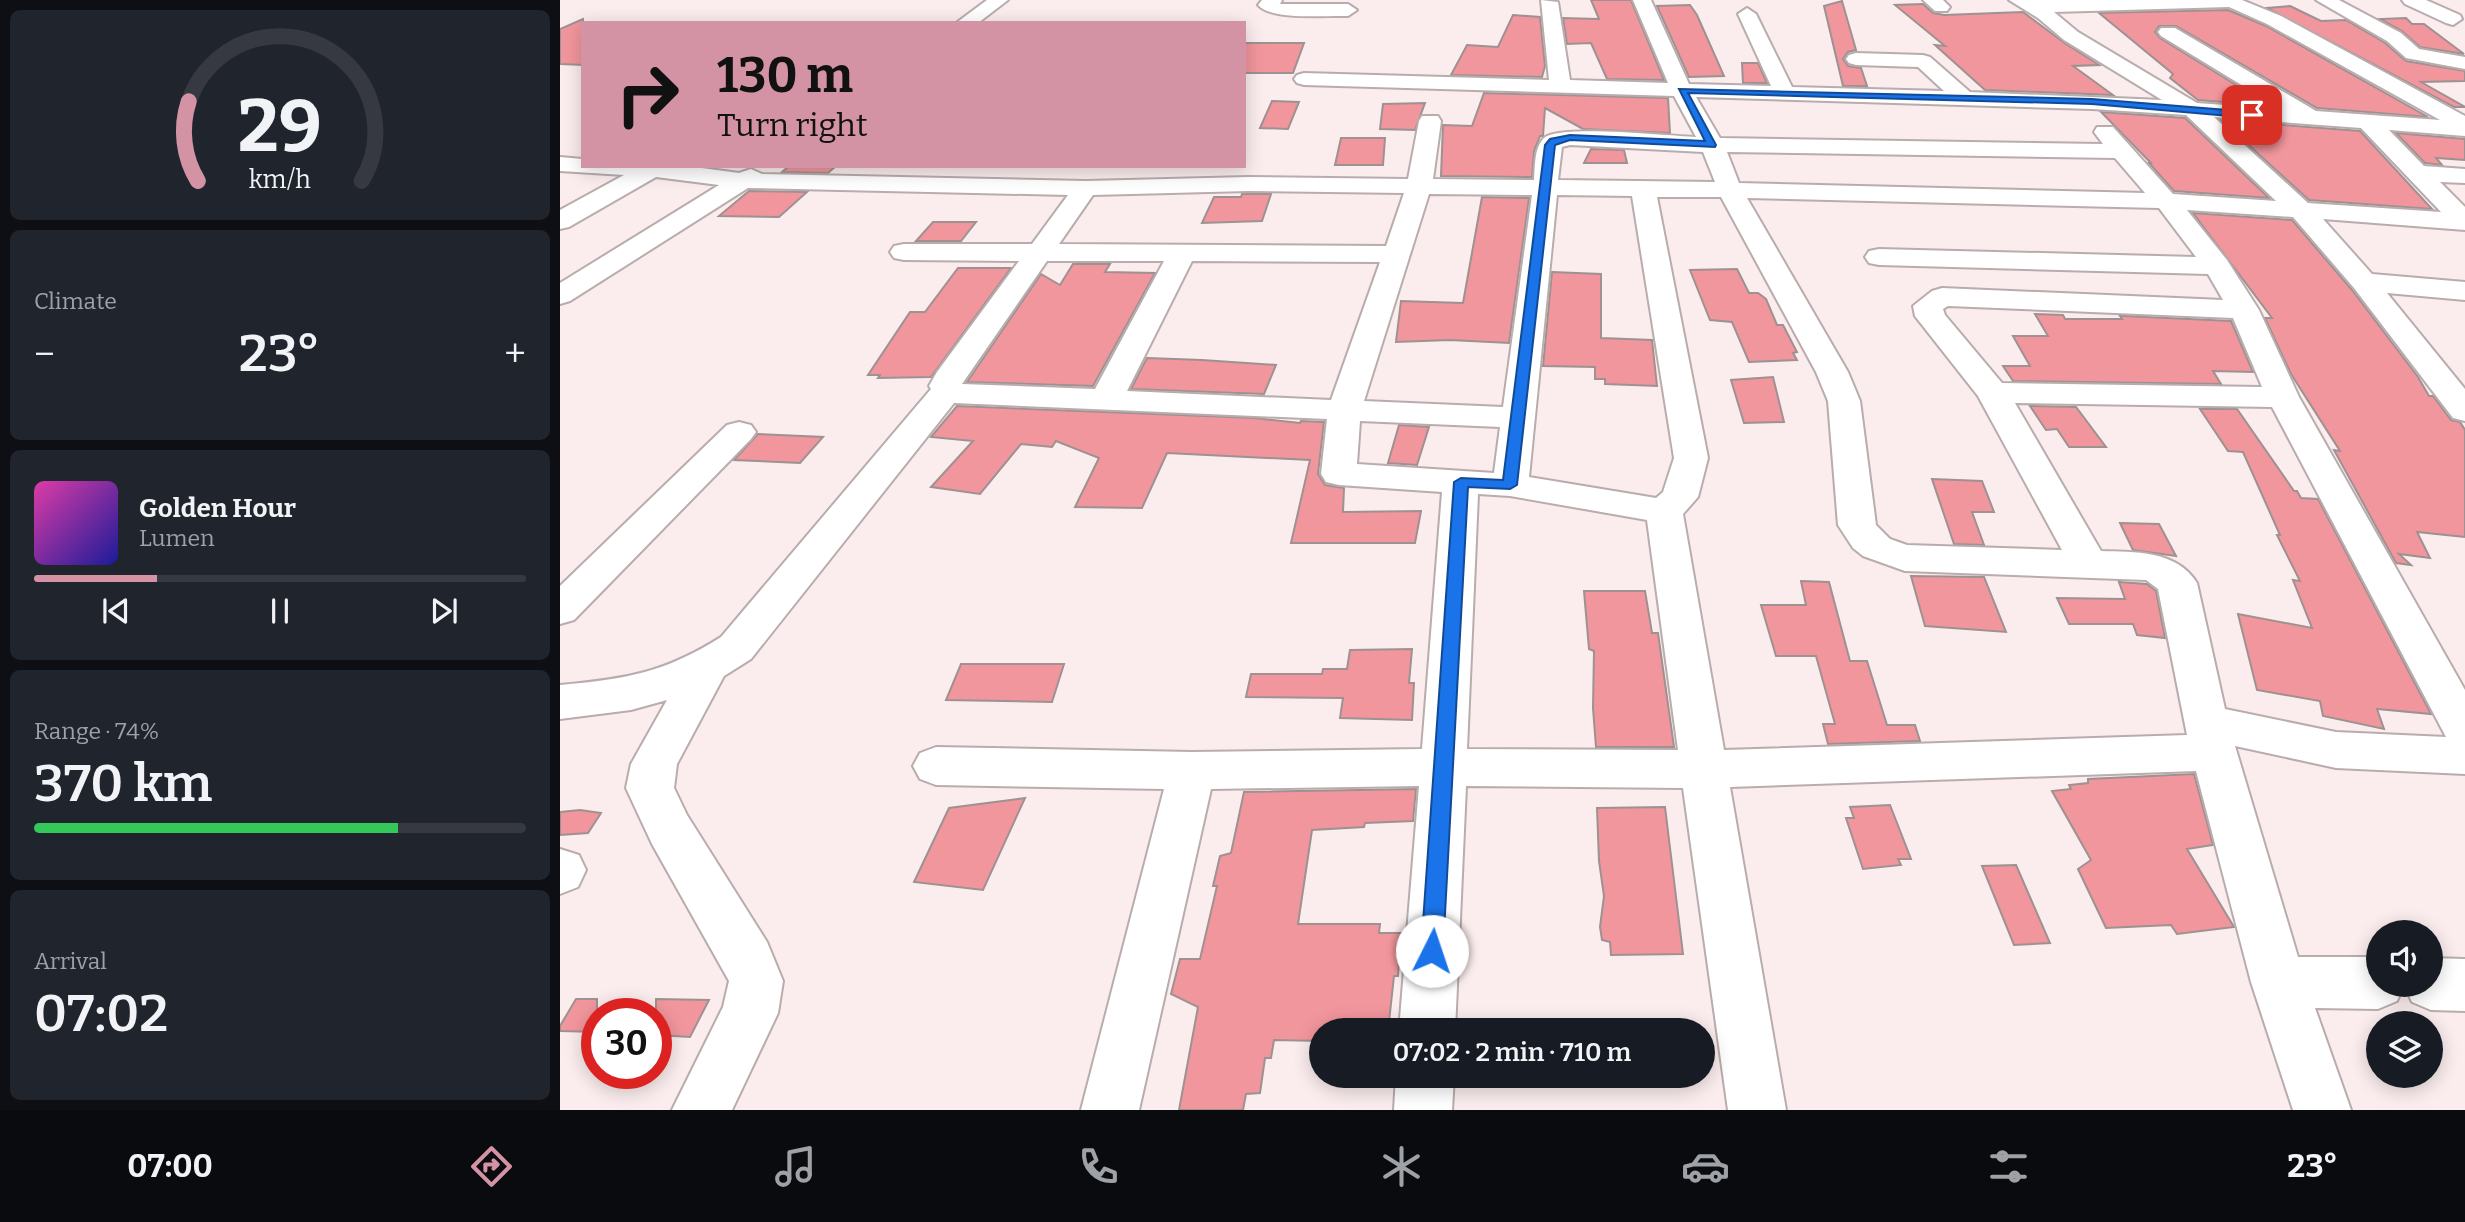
<!DOCTYPE html>
<html lang="en">
<head>
<meta charset="utf-8">
<style>
	:root { --surface:#171b24; --page:#20242c; --text:#f1f3f6; --muted:#9ea1a6; --line:#363941; --accent:#d493a4 }
	body { margin:0; font-family:Bitter,serif; background:var(--page); color:var(--text); height:100vh; display:flex; flex-direction:column; font-size:26px; white-space:nowrap }
	* { box-sizing:border-box; margin:0 }
	p { font-size:23px; color:var(--muted) }
	.icon { flex:none; width:38px; height:38px; fill:none; stroke:currentColor; stroke-width:2; stroke-linecap:round; stroke-linejoin:round }
	.map { position:relative; flex:1; overflow:hidden }
	.details { display:flex; flex-direction:column; gap:10px; padding:10px; background:#0d0f14; width:560px }
	.details>* { flex:none }
	.banner { position:absolute; left:21px; top:21px; width:665px; height:147px; border-radius:0px; box-shadow:0 4px 18px #0003; background:#d493a4; color:#111; overflow:hidden }
	.fabs { position:absolute; left:1806px; top:920px; display:grid; gap:14px }
	.fabs a { display:grid; place-items:center; width:77px; height:77px; border-radius:50%; background:var(--surface); box-shadow:0 4px 18px #0003; font-size:35px }
	.speed { position:absolute; left:21px; top:998px; display:flex; gap:14px; font-size:35px; font-weight:700; text-align:center }
	.speed>* { display:grid; place-content:center; width:91px; height:91px; border-radius:50%; background:var(--surface); box-shadow:0 4px 18px #0003; line-height:1 }
	.speed .limit { border:10px solid #d22; background:#fff; color:#111 }
	.pin { position:absolute; display:grid; place-items:center; width:60px; height:60px; color:#fff; margin:-30px; border-radius:14px; box-shadow:0 4px 10px #0006 }
	.me { position:absolute; width:77px; margin:-38px; rotate:4deg; stroke-linejoin:round; filter:drop-shadow(0 0 5px #0008) }
	.turn { display:flex; align-items:center; gap:24px; height:147px; padding:0 21px; font-size:32px }
	.turn .icon { width:91px; height:91px; stroke-width:2.5 }
	.turn b { display:block; font-size:49px; line-height:60px }
	.big { font-size:52px; font-weight:600; line-height:1.1 }
	.details .widget { flex:1; display:flex; flex-direction:column; justify-content:center; gap:10px; min-width:0; padding:0 24px; border-radius:10px; background:var(--page) }
	.details .dial { align-items:center; gap:0 }
	.dial svg { height:182px; overflow:visible; fill:none; stroke:var(--line); stroke-width:7; stroke-linecap:round; text-anchor:middle }
	.dial text { fill:var(--text); stroke:none }
	.song { display:flex; align-items:center; gap:21px }
	.cover { width:84px; height:84px; border-radius:10px; background:linear-gradient(135deg,hsl(320 70% 55%),hsl(240 70% 35%)) }
	.played { height:7px; border-radius:4px; background:linear-gradient(90deg,var(--accent) 25%,var(--line) 25%) }
	.keys { display:flex; justify-content:space-around; direction:ltr }
	.heat { display:flex; justify-content:space-between; align-items:center; font-size:38px; direction:ltr }
	.charge { height:10px; border-radius:5px; background:linear-gradient(90deg,#34c759 74%,var(--line) 0) }
	.trip { position:absolute; left:749px; top:1018px; width:406px; height:70px; border-radius:35px; background:var(--surface); box-shadow:0 4px 18px #0003; font-weight:600; line-height:70px; text-align:center }
	.menu { display:flex; height:112px; justify-content:space-around; align-items:center; background:#090b0e; color:var(--muted) }
	.menu .icon { width:49px; height:49px }
	.menu .selected { color:var(--accent) }
	.menu b { font-size:32px; color:var(--text) }
	main { display:flex; flex:1; min-height:0 }
	.map>svg:first-child { display:block }
	.building { fill:#f2969d; stroke:#9e9191; stroke-width:2 }
	.lines { fill:none; stroke-linecap:round; stroke-linejoin:round }
	.minor-casing { stroke:#b9acac; stroke-width:4 }
	.minor { fill:#fff; fill-rule:evenodd }
	.route { fill:#1a73e8; stroke:#114b97; stroke-width:2 }
</style>
</head>
<body>
<main>
<section class="details">
<div class="widget dial"><svg viewBox="0 0 100 80">
<path d="M14 69A42 42 0 1 1 86 69"/>
<path d="M14 69A42 42 0 0 1 10 34" stroke="#d493a4"/>
<text x="50" y="56" font-size="32" font-weight="700">29</text>
<text x="50" y="72" font-size="11">km/h</text>
</svg></div>
<div class="widget"><p>Climate</p>
<div class="heat"><a>−</a><b class="big">23°</b><a>+</a></div>
</div>
<div class="widget">
<div class="song"><i class="cover"></i><div><b>Golden Hour</b><p>Lumen</p></div></div>
<div class="played"></div>
<div class="keys"><svg class="icon" aria-label="previous" viewBox="0 0 24 24"><path d="M18 5L8 12l10 7zM5 5v14"/></svg><svg class="icon" aria-label="pause" viewBox="0 0 24 24"><path d="M8 5v14M16 5v14"/></svg><svg class="icon" aria-label="next" viewBox="0 0 24 24"><path d="M6 5l10 7-10 7zM19 5v14"/></svg></div>
</div>
<div class="widget"><p>Range · 74%</p><b class="big">370 km</b><div class="charge"></div></div>
<div class="widget"><p>Arrival</p><b class="big">07:02</b></div>
</section>
<div class="map">
<svg width="1905" height="1110" viewBox="0 0 1905 1110">
	<rect width="100%" height="100%" fill="#fbeded"/>
	<g class="building">
		<polygon points="1031,0 1071,0 1104,80 1047,79 1031,43 1007,44 1003,18 1039,19"/>
		<polygon points="1282,1 1296,50 1288,52 1283,59 1288,66 1301,68 1307,86 1283,86 1264,6"/>
		<polygon points="1363,4 1373,13 1384,15 1463,12 1503,42 1539,65 1513,66 1553,95 1425,90 1375,45 1385,46 1335,5"/>
		<polygon points="1130,5 1137,15 1164,76 1129,77 1097,6"/>
		<polygon points="1730,6 1761,21 1786,20 1825,43 1846,61 1905,71 1905,81 1861,82 1905,107 1894,107 1707,8"/>
		<polygon points="1668,10 1706,26 1868,117 1757,108 1616,26 1599,26 1595,32 1600,38 1710,106 1638,100 1610,78 1613,74 1539,13"/>
		<polygon points="953,15 980,17 985,66 982,77 891,75 907,45 938,47"/>
		<polygon points="1846,18 1852,24 1864,24 1904,54 1860,47 1842,31 1820,19"/>
		<polygon points="23,19 23,65 0,64 0,29"/>
		<polygon points="684,43 744,43 733,73 684,73"/>
		<polygon points="1182,63 1198,63 1207,83 1183,83"/>
		<polygon points="924,93 1108,98 1110,133 1023,129 985,108 983,136 980,136 974,151 972,177 881,176 883,125 912,126"/>
		<polygon points="712,101 739,102 728,129 700,128"/>
		<polygon points="865,103 855,130 820,129 823,104"/>
		<polygon points="1541,112 1625,118 1709,198 1614,191 1589,163 1591,163"/>
		<polygon points="1661,120 1800,131 1872,209 1749,200"/>
		<polygon points="1836,133 1905,139 1905,160 1876,158 1882,165 1865,163"/>
		<polygon points="781,138 825,138 823,165 775,165"/>
		<polygon points="1031,149 1064,150 1067,163 1024,163"/>
		<polygon points="229,166 276,166 268,173 222,172"/>
		<polygon points="189,191 247,192 219,217 159,216"/>
		<polygon points="682,194 711,194 702,221 642,223 654,197 681,197"/>
		<polygon points="922,197 969,198 949,343 890,340 836,342 841,301 903,303"/>
		<polygon points="1633,213 1732,220 1792,290 1858,377 1869,396 1873,396 1891,420 1900,422 1905,430 1905,537 1857,532 1870,558 1839,554 1851,565 1836,563 1774,450 1780,451 1731,374 1705,318 1712,318"/>
		<polygon points="373,222 416,222 401,241 356,241"/>
		<polygon points="513,264 550,264 545,272 595,273 533,386 407,382 481,274 500,285"/>
		<polygon points="398,268 451,268 371,377 318,378 320,375 308,375 350,312 365,312"/>
		<polygon points="1177,269 1189,293 1198,293 1206,299 1217,325 1223,325 1237,352 1233,353 1237,360 1189,362 1172,322 1150,320 1130,270"/>
		<polygon points="992,272 1041,274 1041,338 1092,340 1097,386 1045,384 1045,379 1035,379 1035,367 983,366"/>
		<polygon points="1475,314 1503,315 1505,319 1562,319 1560,316 1565,316 1671,321 1693,372 1653,371 1661,384 1453,381 1443,366 1470,366 1453,336 1488,336"/>
		<polygon points="587,358 642,360 716,365 704,394 571,389"/>
		<polygon points="1213,377 1224,422 1184,423 1171,380"/>
		<polygon points="397,406 694,418 740,423 741,421 764,422 758,474 765,485 784,488 783,512 861,511 855,543 731,543 750,460 607,453 582,508 515,507 539,458 496,441 492,447 461,444 420,494 371,487 413,441 371,437"/>
		<polygon points="1470,406 1516,407 1546,447 1509,447 1497,429 1486,430"/>
		<polygon points="1640,409 1677,409 1734,491 1737,491 1741,498 1758,499 1871,714 1817,709 1824,729 1763,716 1760,701 1697,690 1678,614 1752,628 1733,580 1740,581 1717,535 1720,535 1683,452 1668,451"/>
		<polygon points="839,425 869,427 857,465 828,463"/>
		<polygon points="198,434 263,437 240,463 174,460"/>
		<polygon points="1372,479 1422,481 1434,512 1412,512 1424,545 1394,544"/>
		<polygon points="1560,523 1599,524 1616,556 1573,550"/>
		<polygon points="1351,576 1424,577 1446,632 1365,626"/>
		<polygon points="1241,581 1269,582 1290,661 1307,661 1327,725 1355,725 1360,741 1268,744 1263,724 1275,724 1256,656 1216,656 1201,605 1246,605"/>
		<polygon points="1559,582 1587,584 1596,591 1605,638 1577,635 1573,624 1509,624 1497,598 1565,599"/>
		<polygon points="1024,591 1085,591 1092,633 1098,633 1114,747 1036,747 1033,708 1034,651 1029,649"/>
		<polygon points="852,649 849,683 854,683 852,720 780,718 783,698 686,697 691,674 762,674 763,669 787,669 790,650"/>
		<polygon points="401,664 504,664 492,702 386,700"/>
		<polygon points="1634,774 1653,845 1627,849 1674,927 1617,934 1611,925 1546,928 1518,869 1531,860 1492,791 1511,789 1509,785 1528,783 1528,779"/>
		<polygon points="856,789 853,821 805,823 804,827 752,830 738,924 820,924 819,933 841,933 838,976 834,976 828,1031 761,1031 761,1041 714,1040 711,1058 705,1058 700,1093 686,1094 683,1110 619,1110 638,1007 611,994 620,959 640,959 657,886 653,886 660,856 671,853 684,792"/>
		<polygon points="465,798 423,890 354,882 389,808"/>
		<polygon points="1330,805 1351,859 1338,859 1341,865 1303,869 1286,818 1294,818 1290,807"/>
		<polygon points="1105,807 1123,954 1051,955 1050,942 1042,940 1040,927 1044,896 1039,861 1037,808"/>
		<polygon points="20,810 41,813 28,833 0,835 0,812"/>
		<polygon points="1456,865 1490,943 1454,945 1422,866"/>
		<polygon points="16,999 37,999 37,1032 0,1031 0,1026"/>
		<polygon points="96,999 149,1000 130,1037 96,1035"/>
	</g>
	<g class="lines">
		<defs>
			<g id="minor">
				<polygon points="427,0 448,0 418,23 396,23"/>
				<path d="M702,0h20l-2,4h68l9,6 -9,6c-21,-1 -76,5 -90,-11z"/>
				<path d="M981,0l17,2 12,78 98,3 -35,-83h18l38,84 82,2 -33,-72 9,-6 9,6 36,73 152,4 -26,-24 -62,-2 -7,-2 -3,-4 3,-4 7,-2 67,2 7,2 40,35 192,8 -98,-60 -26,-22 -29,-18h233l39,16 184,100v20l-76,-6 35,36 41,3v14l-25,-1 25,25v23l-142,-11 49,55 93,8v18l-78,-7 78,96v32l-12,-3 -99,-130 -61,-71 -106,-7 40,50 32,50 40,87 166,293v84l-129,-6 -101,-22 63,211h80v28h26l-7,16 -19,8 -63,-1 36,102h-58l-42,-128 -55,-211 -466,16 56,323h-58l-45,-322 -217,-2 -11,245h-56l20,-245 -208,3 -72,321h-58l83,-321 -228,-4 -16,-6 -7,-13 7,-13 16,-6 256,5 230,-3 20,-257 -103,-7 -13,-3 -5,-8 6,-55 -373,-16 -203,256 -27,17 -47,88 -3,24 13,27 80,127 16,39 -5,32 -46,97h-60l51,-103 6,-26 -77,-137 -26,-56 5,-24 36,-64 -36,10 -71,9v-34c66,-6 104,-12 161,-48l210,-248 -2,-3 8,-14 82,-111 -115,-1 -10,-2 -4,-6 4,-6 10,-2h128l36,-49 -320,-7 -178,113 -10,3v-21l159,-98 -63,-8 -87,50 -9,2v-19l64,-35 -64,-4v-14l23,2v7h104l52,7 12,-4 11,5 324,7 162,-4 160,2 11,-58 3,-5h16l3,5 -8,58 101,1c1,-12 0,-33 10,-42 16,-14 126,-2 152,-1l-22,-41 -370,-11 -7,-2 -3,-4 3,-4 7,-2 245,7zM1669,7l38,17 173,96 -124,-9 -141,-83h-14l-3,4 3,4 120,73 -84,-6 -119,-71 -24,-20zM1136,97l396,12 94,6 90,86 -103,-7 -60,-67h-16l-3,5 9,12 -383,-6zM1654,117l147,11 80,84 -133,-9zM1010,145l133,7 12,30 -157,-2 4,-33zM1167,152l388,6 30,35 -406,-10zM688,191l156,2 -18,53 -327,-2 34,-49zM869,194l103,1 -29,212 -139,-6zM997,195l75,1 42,262 -11,34 -7,6 -127,-21zM1097,197h64l95,175 12,29 10,124 15,23 10,8 42,15 241,9 12,9 29,146 -463,15 -41,-236 15,-17 10,-39zM1187,198l412,10 37,49 -317,-8 -10,2 -4,6 4,6 10,2 329,9 15,26 -281,-12 -10,3 -19,15 2,10 63,80 84,154 -155,-5 -17,-6 -14,-14 -16,-124 -12,-29zM487,261h117l-69,128 -133,-5zM632,261l188,1 -49,138 -204,-9zM1388,306l285,12 29,69 -260,-4 -57,-68 -2,-6zM1455,403l257,4 174,330 -110,-5 -111,-23 -28,-126c-20,-33 -63,-31 -96,-32zM800,421l140,6 -6,46 -137,-9zM918,494l32,2 137,24 31,230 -211,-1z"/>
				<polygon points="1363,0 1383,0 1390,7 1387,11 1375,11"/>
				<polygon points="1756,0 1779,0 1841,33 1859,49 1905,57 1905,69 1846,58 1827,41"/>
				<polygon points="1842,0 1866,0 1900,15 1902,19 1893,25 1886,23 1845,4"/>
				<polygon points="179,422 191,425 196,432 191,439 14,620 0,624 0,586 167,425"/>
				<polygon points="0,849 19,855 26,870 18,887 0,894"/>
				<polygon points="1871,958 1905,959 1905,1011 1871,1010 1852,1002 1844,985 1871,985"/>
				<polygon points="836,1076 894,1076 892,1110 834,1110"/>
			</g>
		</defs>
		<use href="#minor" class="minor-casing"/>
		<use href="#minor" class="minor"/>
	</g>
	<polygon class="route" points="1119,89 1532,99 1692,112 1696,115 1692,118 1532,104 1128,93 1156,145 1155,147 1010,140 995,145 957,485 950,489 908,487 883,951 880,959 872,962 865,959 861,951 894,482 901,478 943,480 985,145 990,139 1010,135 1145,141"/>
</svg>
<div class="fabs">
<a><svg class="icon" aria-label="sound" viewBox="0 0 24 24"><path d="M4 9h4l5-4v14l-5-4H4zM17 9q2 3 0 6"/></svg></a>
<a><svg class="icon" aria-label="layers" viewBox="0 0 24 24"><path d="M12 4l9 5-9 5-9-5zM3 14l9 5 9-5"/></svg></a>
</div>
<div class="speed"><div class="limit">30</div></div>
<div class="pin" style="left:1692px;top:115px;background:#d93025"><svg class="icon" aria-label="arrive" viewBox="0 0 24 24"><path d="M6 21V4h12l-3 4 3 4H6"/></svg></div>
<svg class="me" style="left:872px;top:951px" viewBox="-20 -20 40 40"><circle r="19" fill="#fff"/><path d="M0-13L10 11 0 6-10 11z" fill="#1a73e8"/></svg>
<div class="trip">07:02 · 2 min · 710 m</div>
<div class="banner">
<div class="turn"><svg class="icon" aria-label="right" viewBox="0 0 24 24"><path d="M7 20v-9h11M14 6l5 5-5 5"/></svg><div><b>130 m</b>Turn right</div></div>
</div>
</div>
</main>
<nav class="menu">
<b>07:00</b>
<svg class="icon selected" aria-label="directions" viewBox="0 0 24 24"><path d="M12 3l9 9-9 9-9-9zM9 14v-3h6M13 9l2 2-2 2"/></svg>
<svg class="icon" aria-label="music" viewBox="0 0 24 24"><path d="M9 18V5l10-2v13"/><circle cx="6" cy="18" r="3"/><circle cx="16" cy="16" r="3"/></svg>
<svg class="icon" aria-label="phone" viewBox="0 0 24 24"><path d="M5 4h4l2 5-3 2q2 4 5 5l2-3 5 2v4C11 20 4 13 5 4z"/></svg>
<svg class="icon" aria-label="climate" viewBox="0 0 24 24"><path d="M12 3v18M4 7l16 10M4 17L20 7"/></svg>
<svg class="icon" aria-label="car" viewBox="0 0 24 24"><path d="M5 17H2v-5l4-1 3-4h7l3 4 3 1v5h-3M9 17h6M6 11h13"/><circle cx="7" cy="17" r="2"/><circle cx="17" cy="17" r="2"/></svg>
<svg class="icon" aria-label="filters" viewBox="0 0 24 24"><path d="M4 7h16M4 17h16"/><circle cx="9" cy="7" r="2"/><circle cx="15" cy="17" r="2"/></svg>
<b>23°</b>
</nav>
</body>
</html>
